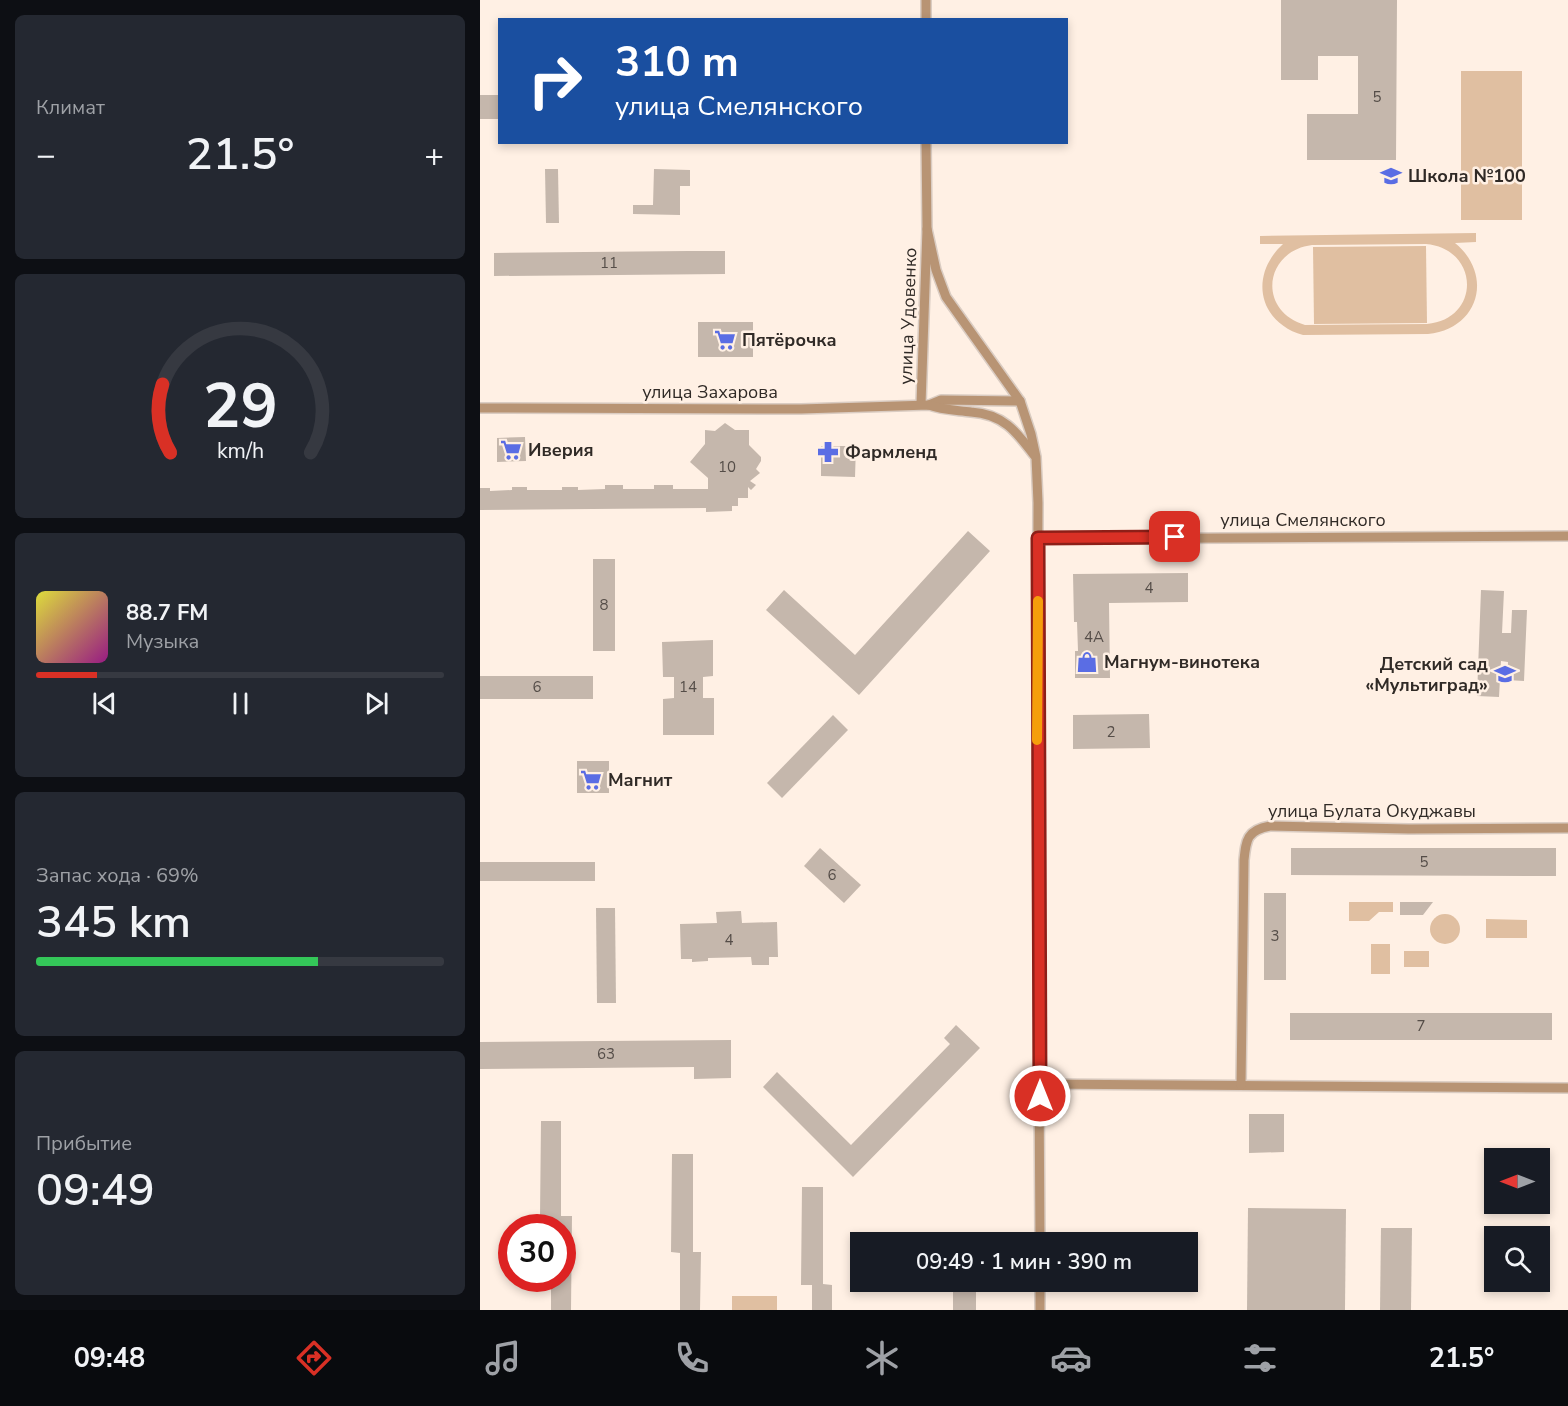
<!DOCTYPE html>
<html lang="ru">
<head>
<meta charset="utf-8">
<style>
	:root { --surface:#171b24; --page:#242831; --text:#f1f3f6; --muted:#9ea1a6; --line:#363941; --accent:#d93025 }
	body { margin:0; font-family:"Nunito Sans",sans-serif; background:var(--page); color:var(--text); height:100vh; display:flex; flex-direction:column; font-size:22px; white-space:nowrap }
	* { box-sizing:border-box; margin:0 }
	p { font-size:20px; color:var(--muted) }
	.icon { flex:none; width:33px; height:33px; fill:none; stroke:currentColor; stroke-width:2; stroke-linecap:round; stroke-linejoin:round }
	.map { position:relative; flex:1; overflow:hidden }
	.sheet { display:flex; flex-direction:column; gap:15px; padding:15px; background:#0d0f14; width:480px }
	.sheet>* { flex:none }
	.guide { position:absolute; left:18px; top:18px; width:570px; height:126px; border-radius:0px; box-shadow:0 3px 9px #0003; background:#1a4fa0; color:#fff; overflow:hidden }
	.needle { width:39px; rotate:270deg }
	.buttons { position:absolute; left:1004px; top:1148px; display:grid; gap:12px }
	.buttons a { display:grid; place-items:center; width:66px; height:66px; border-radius:0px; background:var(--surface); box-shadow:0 3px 9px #0003; font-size:30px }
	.speed { position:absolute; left:18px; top:1214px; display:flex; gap:12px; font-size:30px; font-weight:700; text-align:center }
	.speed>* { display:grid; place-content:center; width:78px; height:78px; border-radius:50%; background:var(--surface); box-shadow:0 3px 9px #0003; line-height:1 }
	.speed .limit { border:9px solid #d22; background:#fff; color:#111 }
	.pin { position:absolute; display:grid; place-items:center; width:51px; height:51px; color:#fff; margin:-26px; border-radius:12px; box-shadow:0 3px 9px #0006 }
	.me { position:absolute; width:66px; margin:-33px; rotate:0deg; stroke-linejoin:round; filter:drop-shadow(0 0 4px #0008) }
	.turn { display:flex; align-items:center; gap:21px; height:126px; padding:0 18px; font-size:27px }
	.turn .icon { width:78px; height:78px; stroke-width:2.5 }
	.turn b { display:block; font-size:42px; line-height:51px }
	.big { font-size:45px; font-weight:600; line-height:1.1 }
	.sheet .widget { flex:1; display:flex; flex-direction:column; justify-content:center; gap:9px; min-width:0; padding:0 21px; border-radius:9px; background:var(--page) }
	.sheet .dial { align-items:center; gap:0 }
	.dial svg { height:156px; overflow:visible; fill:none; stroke:var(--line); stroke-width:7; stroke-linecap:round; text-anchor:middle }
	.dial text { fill:var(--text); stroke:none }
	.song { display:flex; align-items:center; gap:18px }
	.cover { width:72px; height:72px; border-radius:9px; background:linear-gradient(135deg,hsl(60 70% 55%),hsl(310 70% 35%)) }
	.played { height:6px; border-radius:3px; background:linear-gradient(90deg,var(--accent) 15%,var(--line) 15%) }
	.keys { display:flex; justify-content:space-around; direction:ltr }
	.heat { display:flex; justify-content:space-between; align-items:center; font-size:33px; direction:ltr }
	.charge { height:9px; border-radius:4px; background:linear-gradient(90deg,#34c759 69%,var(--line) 0) }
	.trip { position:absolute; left:370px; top:1232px; width:348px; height:60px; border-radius:0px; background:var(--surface); box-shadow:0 3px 9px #0003; font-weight:600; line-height:60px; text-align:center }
	.tabs { display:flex; height:96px; justify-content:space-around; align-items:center; background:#090b0e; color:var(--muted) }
	.tabs .icon { width:42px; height:42px }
	.tabs .selected { color:var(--accent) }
	.tabs b { font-size:27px; color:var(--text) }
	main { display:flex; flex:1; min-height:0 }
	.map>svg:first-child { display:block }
	.green { fill:#e0bfa1; fill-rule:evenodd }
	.building { fill:#c5b7ac }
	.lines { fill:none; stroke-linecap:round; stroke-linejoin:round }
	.minor-casing { stroke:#daccc2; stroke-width:12 }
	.minor { stroke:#b89474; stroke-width:9 }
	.route-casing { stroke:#8d1f18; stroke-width:15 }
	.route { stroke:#d93025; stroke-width:10 }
	.slow { stroke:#f59e0b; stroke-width:10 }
	.labels { text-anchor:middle; stroke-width:5; stroke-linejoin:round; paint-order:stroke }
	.number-label { font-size:15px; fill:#554d48 }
	.poi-label { font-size:18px; font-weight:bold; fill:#302a26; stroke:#fff0e4; text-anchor:start }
	.street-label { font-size:18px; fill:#302a26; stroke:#fff0e4 }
</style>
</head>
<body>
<main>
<section class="sheet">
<div class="widget"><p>Климат</p>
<div class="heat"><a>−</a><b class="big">21.5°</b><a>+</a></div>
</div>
<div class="widget dial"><svg viewBox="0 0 100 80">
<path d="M14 69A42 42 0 1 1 86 69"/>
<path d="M14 69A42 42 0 0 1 10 34" stroke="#d93025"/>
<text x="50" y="56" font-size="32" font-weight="700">29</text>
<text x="50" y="72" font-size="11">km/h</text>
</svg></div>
<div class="widget">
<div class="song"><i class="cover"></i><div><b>88.7 FM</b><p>Музыка</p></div></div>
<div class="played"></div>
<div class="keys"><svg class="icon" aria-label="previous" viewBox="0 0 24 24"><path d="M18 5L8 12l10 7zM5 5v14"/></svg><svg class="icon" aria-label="pause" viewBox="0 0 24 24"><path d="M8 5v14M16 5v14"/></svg><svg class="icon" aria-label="next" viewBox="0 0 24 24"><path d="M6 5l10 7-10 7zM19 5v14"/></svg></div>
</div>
<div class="widget"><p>Запас хода · 69%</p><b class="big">345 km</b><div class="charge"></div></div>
<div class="widget"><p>Прибытие</p><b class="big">09:49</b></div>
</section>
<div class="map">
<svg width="1088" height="1310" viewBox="0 0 1088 1310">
	<rect width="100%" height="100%" fill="#fff0e4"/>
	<g class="green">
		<rect x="981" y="71" width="61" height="149"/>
		<path d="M996,233v9l-21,1c39,32 24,86 -27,91l-125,1c-45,-13 -54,-60 -20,-91h-23v-8zM946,244c54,5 55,75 1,80l-122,1c-48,-14 -41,-74 7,-80z"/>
		<polygon points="946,246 947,323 834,324 833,247"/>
		<polygon points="869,902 913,902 913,912 899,912 889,921 869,921"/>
		<circle cx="965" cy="929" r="15"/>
		<polygon points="1006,919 1047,920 1047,938 1006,938"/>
		<rect x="891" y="944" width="19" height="30"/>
		<rect x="924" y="951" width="25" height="16"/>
		<rect x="252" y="1296" width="45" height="14"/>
	</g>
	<g class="building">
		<polygon points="801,0 917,0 916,160 827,160 827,114 878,114 878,56 838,56 838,80 801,80"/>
		<rect x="0" y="95" width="20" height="24"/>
		<polygon points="65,169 78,169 79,223 66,223"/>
		<polygon points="174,169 210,170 210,186 200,186 200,215 153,214 153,205 173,205"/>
		<polygon points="208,251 245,251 245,274 14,276 14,253"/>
		<rect x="218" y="322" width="55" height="35"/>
		<polygon points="245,423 255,430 269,430 269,445 281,457 281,461 276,469 280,473 270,481 276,485 271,490 268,487 268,498 258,498 258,506 252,506 252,511 226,512 226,508 0,510 0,488 10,488 10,491 32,490 32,487 47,487 47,490 82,490 82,487 98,487 98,490 125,489 125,485 143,485 143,489 174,489 174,485 193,485 193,489 228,489 228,478 210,462 225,444 225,430 235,431"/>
		<polygon points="45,437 46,461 17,462 17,438"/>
		<polygon points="341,446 376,446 375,477 341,476"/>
		<polygon points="488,531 510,551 379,695 286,610 304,590 375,655"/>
		<rect x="113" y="559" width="22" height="92"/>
		<polygon points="708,573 708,602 629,603 630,678 595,678 595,651 598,651 597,622 594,622 593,574"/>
		<polygon points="1001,590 1024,591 1022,633 1031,633 1032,610 1047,610 1044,681 1027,680 1028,662 1021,661 1019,697 997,696"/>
		<polygon points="233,640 233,676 223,677 223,698 234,698 234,735 183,735 183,699 194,698 194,677 183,677 182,642"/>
		<rect x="0" y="676" width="113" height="23"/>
		<polygon points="669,714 670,748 593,749 593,715"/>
		<polygon points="353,715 368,730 302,798 287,783"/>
		<rect x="97" y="761" width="32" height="32"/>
		<polygon points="340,848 381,885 364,903 324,866"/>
		<polygon points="811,848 1076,848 1076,876 811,875"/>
		<rect x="0" y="862" width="115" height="19"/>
		<rect x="784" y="893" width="22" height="87"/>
		<polygon points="920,902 953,902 943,915 920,915"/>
		<polygon points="116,908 135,908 136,1003 117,1003"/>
		<polygon points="261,911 262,923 297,922 298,957 289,957 289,965 272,965 271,957 228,958 228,961 212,962 212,959 201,959 200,924 237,923 236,912"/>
		<rect x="810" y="1013" width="262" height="27"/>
		<polygon points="476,1025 500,1048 373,1177 283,1087 297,1072 371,1145 470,1044 464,1038"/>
		<polygon points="251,1040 251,1078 214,1079 214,1067 0,1069 0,1042"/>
		<polygon points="769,1114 804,1114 804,1152 769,1153"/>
		<polygon points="61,1121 81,1121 81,1216 92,1216 91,1310 71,1310 71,1278 82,1278 82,1227 71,1227 71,1217 60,1217"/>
		<polygon points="192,1154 213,1154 213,1252 221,1252 220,1310 200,1310 200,1253 191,1252"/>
		<polygon points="322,1187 343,1187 343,1284 352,1285 352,1310 332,1310 332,1285 321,1285"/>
		<polygon points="768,1208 866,1209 865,1310 767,1310"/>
		<polygon points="901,1228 932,1228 931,1310 900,1310"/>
		<rect x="427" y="1239" width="69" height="3"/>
		<rect x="473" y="1281" width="23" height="29"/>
	</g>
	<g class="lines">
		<defs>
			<g id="minor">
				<polyline points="446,0 446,20"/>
				<polyline points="447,229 456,270 466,297 540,401 551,434 556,457 558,503 557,770 560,1242"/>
				<polyline points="441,404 447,229 446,142"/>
				<polyline points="449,405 461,400 540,401"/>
				<path d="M0,408l321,1 128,-4c13,5 27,5 42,7 32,2 45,19 63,43"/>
				<polyline points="558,539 1088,536"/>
				<polyline points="560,1084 1088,1088"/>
				<path d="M761,1085l3,-225c2,-20 3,-30 26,-34l139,3 159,-1"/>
				<polyline points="560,1281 560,1310"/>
			</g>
		</defs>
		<use href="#minor" class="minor-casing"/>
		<use href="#minor" class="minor"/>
	</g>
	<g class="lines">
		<defs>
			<polyline id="route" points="560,1096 558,538 695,537"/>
		</defs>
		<use href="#route" class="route-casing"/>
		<use href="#route" class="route"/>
		<polyline class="slow" points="557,740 558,601"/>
	</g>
	<defs>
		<symbol id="school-bare" viewBox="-9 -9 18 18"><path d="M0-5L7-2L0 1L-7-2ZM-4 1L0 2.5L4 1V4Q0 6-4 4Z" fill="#5a6de4" stroke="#fff0e4" stroke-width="2.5" paint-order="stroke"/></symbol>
		<symbol id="supermarket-bare" viewBox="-9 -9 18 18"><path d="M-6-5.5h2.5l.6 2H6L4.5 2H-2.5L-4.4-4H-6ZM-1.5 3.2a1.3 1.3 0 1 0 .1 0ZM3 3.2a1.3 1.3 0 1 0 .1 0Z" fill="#5a6de4" stroke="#fff0e4" stroke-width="2.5" paint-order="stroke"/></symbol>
		<symbol id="pharmacy-bare" viewBox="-9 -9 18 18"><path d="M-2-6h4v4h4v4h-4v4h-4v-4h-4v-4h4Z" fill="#5a6de4" stroke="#fff0e4" stroke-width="2.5" paint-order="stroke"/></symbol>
		<symbol id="shop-bare" viewBox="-9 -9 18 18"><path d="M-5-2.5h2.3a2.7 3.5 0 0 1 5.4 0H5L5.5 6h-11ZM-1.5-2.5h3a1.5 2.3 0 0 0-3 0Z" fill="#5a6de4" stroke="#fff0e4" stroke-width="2.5" paint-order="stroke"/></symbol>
	</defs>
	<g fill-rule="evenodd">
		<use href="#school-bare" x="896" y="161" width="30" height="30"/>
		<use href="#supermarket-bare" x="230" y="325" width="30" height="30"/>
		<use href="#supermarket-bare" x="16" y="435" width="30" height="30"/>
		<use href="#pharmacy-bare" x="333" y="437" width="30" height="30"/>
		<use href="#shop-bare" x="592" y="647" width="30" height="30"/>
		<use href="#school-bare" x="1010" y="659" width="30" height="30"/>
		<use href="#supermarket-bare" x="96" y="765" width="30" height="30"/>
	</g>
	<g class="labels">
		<g class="number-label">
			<text x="897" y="102">5</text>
			<text x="129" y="268">11</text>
			<text x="247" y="472">10</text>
			<text x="669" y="593">4</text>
			<text x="124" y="610">8</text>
			<text x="614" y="642">4А</text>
			<text x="57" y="692">6</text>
			<text x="208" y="692">14</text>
			<text x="631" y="737">2</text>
			<text x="944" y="867">5</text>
			<text x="352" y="880">6</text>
			<text x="795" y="941">3</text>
			<text x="249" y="945">4</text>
			<text x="941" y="1031">7</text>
			<text x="126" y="1059">63</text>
		</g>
		<g class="poi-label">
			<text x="928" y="182">Школа №100</text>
			<text x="262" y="346">Пятёрочка</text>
			<text x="48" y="456">Иверия</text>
			<text x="365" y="458">Фармленд</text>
			<text x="624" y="668">Магнум-винотека</text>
			<text x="1008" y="670" text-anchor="end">Детский сад<tspan x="1008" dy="21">«Мультиград»</tspan></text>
			<text x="128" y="786">Магнит</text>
		</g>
		<g class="street-label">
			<text transform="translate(428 316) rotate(-88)" y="6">улица Удовенко</text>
			<text x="230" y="398">улица Захарова</text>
			<text x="823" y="526">улица Смелянского</text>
			<text x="892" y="817">улица Булата Окуджавы</text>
		</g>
	</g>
</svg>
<div class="buttons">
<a><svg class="needle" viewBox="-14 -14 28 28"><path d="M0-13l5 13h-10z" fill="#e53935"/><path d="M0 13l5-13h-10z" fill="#9ea1a6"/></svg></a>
<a><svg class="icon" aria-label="search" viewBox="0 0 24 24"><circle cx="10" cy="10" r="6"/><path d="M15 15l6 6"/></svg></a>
</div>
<div class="speed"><div class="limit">30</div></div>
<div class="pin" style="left:695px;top:537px;background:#d93025"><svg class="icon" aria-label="arrive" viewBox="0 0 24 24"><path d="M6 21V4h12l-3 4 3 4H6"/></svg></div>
<svg class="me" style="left:560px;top:1096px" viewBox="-20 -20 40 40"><circle r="17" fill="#d93025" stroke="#fff" stroke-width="3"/><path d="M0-11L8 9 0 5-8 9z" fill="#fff"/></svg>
<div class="trip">09:49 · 1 мин · 390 m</div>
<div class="guide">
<div class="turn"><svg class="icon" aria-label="right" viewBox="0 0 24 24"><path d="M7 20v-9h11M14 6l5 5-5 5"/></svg><div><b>310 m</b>улица Смелянского</div></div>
</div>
</div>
</main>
<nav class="tabs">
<b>09:48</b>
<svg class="icon selected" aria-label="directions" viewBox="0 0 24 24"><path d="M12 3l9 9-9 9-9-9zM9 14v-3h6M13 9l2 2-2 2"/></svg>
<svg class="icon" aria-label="music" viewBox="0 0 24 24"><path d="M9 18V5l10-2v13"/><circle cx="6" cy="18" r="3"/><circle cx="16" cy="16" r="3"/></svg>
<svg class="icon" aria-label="phone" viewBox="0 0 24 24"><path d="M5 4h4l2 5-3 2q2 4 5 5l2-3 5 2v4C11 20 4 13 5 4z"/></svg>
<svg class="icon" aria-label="climate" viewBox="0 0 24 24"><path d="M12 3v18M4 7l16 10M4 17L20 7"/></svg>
<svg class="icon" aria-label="car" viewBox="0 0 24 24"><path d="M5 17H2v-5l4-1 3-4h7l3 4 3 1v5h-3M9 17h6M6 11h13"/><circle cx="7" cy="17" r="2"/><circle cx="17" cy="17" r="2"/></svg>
<svg class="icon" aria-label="filters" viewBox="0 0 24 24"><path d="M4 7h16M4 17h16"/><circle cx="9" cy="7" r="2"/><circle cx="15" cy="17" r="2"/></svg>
<b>21.5°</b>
</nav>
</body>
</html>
